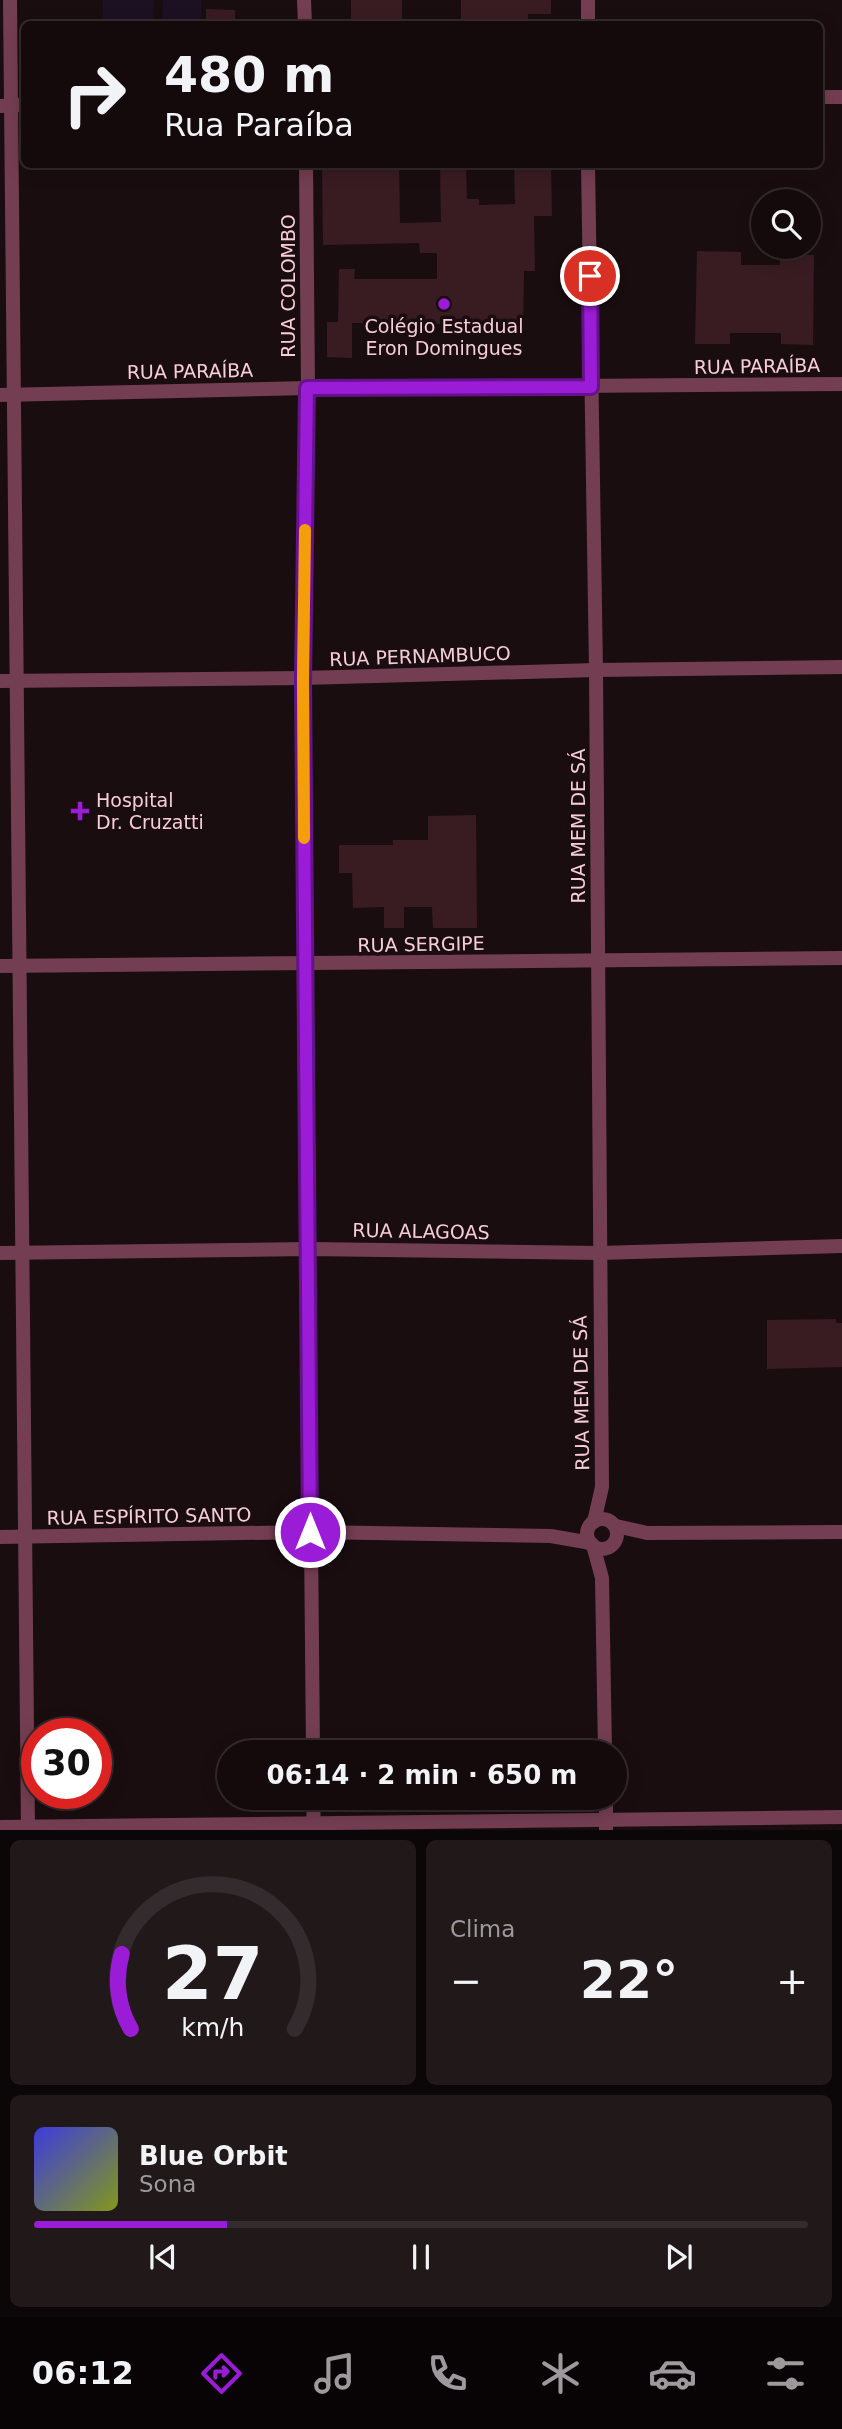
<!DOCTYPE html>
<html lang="pt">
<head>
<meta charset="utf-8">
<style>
	:root { --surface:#140a0c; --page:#21181a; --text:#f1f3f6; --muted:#9d9a9d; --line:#332b2d; --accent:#9b1cd6 }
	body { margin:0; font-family:"DejaVu Sans",sans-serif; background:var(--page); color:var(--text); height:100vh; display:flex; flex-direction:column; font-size:26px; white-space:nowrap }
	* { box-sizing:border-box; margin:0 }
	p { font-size:23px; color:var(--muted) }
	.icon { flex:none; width:38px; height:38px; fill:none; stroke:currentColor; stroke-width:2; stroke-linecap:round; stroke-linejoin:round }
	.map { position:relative; height:1830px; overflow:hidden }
	.sheet { display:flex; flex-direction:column; gap:10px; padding:10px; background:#0b0607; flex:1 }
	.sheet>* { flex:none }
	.hud { position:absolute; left:21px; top:21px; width:802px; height:147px; border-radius:10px; box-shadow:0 4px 18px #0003,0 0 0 2px var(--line); background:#140a0c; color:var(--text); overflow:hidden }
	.controls { position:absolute; left:751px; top:189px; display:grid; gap:14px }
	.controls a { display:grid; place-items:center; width:70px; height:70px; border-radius:50%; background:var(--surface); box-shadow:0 4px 18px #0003,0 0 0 2px var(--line); font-size:35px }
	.speed { position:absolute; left:21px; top:1718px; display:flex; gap:14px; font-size:35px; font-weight:700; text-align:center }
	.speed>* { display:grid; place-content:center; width:91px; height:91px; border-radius:50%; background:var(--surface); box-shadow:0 4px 18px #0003,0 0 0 2px var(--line); line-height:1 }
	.speed .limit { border:10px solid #d22; background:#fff; color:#111 }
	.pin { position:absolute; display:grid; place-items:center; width:60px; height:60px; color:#fff; margin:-30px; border:4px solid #fff; border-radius:50%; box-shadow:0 2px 7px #0007 }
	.me { position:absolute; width:77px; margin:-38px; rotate:0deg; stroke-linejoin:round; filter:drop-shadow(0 0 5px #0008) }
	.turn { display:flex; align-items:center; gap:24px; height:147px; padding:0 28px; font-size:32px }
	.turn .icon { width:91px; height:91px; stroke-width:2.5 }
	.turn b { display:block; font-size:49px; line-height:60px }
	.big { font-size:52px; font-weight:800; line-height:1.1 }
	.sheet .widget { flex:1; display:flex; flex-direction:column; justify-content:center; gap:10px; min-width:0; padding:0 24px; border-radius:10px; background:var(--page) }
	.sheet .dial { align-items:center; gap:0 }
	.dial svg { height:182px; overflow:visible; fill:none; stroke:var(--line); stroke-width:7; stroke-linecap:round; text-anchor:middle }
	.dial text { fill:var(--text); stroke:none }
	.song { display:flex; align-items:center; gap:21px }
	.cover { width:84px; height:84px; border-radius:10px; background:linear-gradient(135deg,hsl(240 70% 55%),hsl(70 70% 35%)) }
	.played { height:7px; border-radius:4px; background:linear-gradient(90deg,var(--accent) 25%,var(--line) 25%) }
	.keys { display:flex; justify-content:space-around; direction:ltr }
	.heat { display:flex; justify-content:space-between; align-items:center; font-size:38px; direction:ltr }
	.sheet .tiles { flex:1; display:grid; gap:10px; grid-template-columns:1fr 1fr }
	.widget:last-child { grid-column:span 2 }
	.trip { position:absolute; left:217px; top:1740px; width:410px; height:70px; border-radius:35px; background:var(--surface); box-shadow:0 4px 18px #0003,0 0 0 2px var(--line); font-weight:800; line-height:70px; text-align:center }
	.dock { display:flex; height:112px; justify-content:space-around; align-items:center; background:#080405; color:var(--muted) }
	.dock .icon { width:49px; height:49px }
	.dock .active { color:var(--accent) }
	.dock b { font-size:32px; color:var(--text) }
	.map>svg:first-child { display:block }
	.green { fill:#1b1123 }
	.building { fill:#391c22 }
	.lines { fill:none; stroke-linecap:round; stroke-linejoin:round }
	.street { stroke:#743e52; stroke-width:14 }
	.route-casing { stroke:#65128b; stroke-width:18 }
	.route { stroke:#9b1cd6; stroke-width:12 }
	.slow { stroke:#f59e0b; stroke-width:12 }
	.poi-dot { fill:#9b1cd6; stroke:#1a0d10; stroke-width:2.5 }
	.labels { text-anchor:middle; stroke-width:7; stroke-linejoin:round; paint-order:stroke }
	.street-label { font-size:19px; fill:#f8cdda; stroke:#1a0d10 }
	.poi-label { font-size:19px; fill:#f8cdda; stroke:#1a0d10 }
</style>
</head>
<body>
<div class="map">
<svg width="842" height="1831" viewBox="0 0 842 1831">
	<rect width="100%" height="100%" fill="#1a0d10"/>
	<g class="green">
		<polygon points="103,0 154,0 153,24 103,24"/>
		<polygon points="163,0 201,0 201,24 162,24"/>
	</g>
	<g class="building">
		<rect x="351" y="0" width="51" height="24"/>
		<polygon points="461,0 551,0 551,14 528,14 528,24 461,24"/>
		<polygon points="206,9 235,10 235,24 206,24"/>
		<polygon points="322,164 399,164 400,223 441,222 440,164 466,164 467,199 479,199 479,205 515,204 514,164 551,164 552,216 534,216 535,271 524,271 523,325 352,323 352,358 327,357 327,322 338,322 339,269 355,269 354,279 437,279 437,253 420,253 419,243 323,245"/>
		<polygon points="697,251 741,252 741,265 780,265 780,255 814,255 813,345 781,344 781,333 730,333 730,344 695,344"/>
		<polygon points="476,815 477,928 433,928 432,907 404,907 404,928 384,928 384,907 353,908 352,873 339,873 339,845 393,845 393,840 428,840 428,816"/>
		<polygon points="836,1319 836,1323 842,1323 842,1367 767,1369 767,1320"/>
	</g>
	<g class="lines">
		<g class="street">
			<polyline points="10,0 28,1831"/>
			<polyline points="304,0 305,24"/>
			<polyline points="588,24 588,0"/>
			<polyline points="819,97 842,97"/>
			<polyline points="0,106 24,105"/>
			<polyline points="306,164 308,388 303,682 313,1752"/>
			<polyline points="588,164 596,670 602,1487 594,1522"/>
			<polyline points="0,395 308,388 842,384"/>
			<polyline points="0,681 303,678 596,670 842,667"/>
			<polyline points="0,966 842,958"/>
			<polyline points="0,1253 309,1249 599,1253 842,1246"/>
			<circle cx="602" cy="1534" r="15"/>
			<polyline points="616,1526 647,1533 842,1532"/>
			<polyline points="0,1537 310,1532 551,1536 591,1543"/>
			<polyline points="593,1545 602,1578 605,1752"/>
			<polyline points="313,1797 314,1831"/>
			<polyline points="606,1797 606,1831"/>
			<polyline points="0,1827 842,1817"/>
		</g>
	</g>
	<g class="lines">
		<defs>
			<polyline id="route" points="310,1532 303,682 307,388 591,387 590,276"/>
		</defs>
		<use href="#route" class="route-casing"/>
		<use href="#route" class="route"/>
		<polyline class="slow" points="304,838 303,678 305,530"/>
	</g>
	<g class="poi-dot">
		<circle cx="444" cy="304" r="7"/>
		<path d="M76.5 800.5h7v7h7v7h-7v7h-7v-7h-7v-7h7z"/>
	</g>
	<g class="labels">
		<g class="street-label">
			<text transform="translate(288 286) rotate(-90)" y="7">RUA COLOMBO</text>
			<text transform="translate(757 366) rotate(-1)" y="7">RUA PARAÍBA</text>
			<text transform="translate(190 371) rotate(-1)" y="7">RUA PARAÍBA</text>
			<text transform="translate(420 656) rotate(-2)" y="7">RUA PERNAMBUCO</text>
			<text transform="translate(578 826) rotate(-90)" y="7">RUA MEM DE SÁ</text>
			<text transform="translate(421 944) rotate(-1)" y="7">RUA SERGIPE</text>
			<text transform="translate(421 1231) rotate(1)" y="7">RUA ALAGOAS</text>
			<text transform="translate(581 1393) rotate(-91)" y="7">RUA MEM DE SÁ</text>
			<text transform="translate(149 1516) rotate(-1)" y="7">RUA ESPÍRITO SANTO</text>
		</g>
		<g class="poi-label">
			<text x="444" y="333">Colégio Estadual<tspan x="444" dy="22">Eron Domingues</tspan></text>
			<text x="96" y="807" text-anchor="start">Hospital<tspan x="96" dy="22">Dr. Cruzatti</tspan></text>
		</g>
	</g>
</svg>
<div class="controls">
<a><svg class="icon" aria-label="search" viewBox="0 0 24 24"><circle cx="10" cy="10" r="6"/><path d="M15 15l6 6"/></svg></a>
</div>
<div class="speed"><div class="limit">30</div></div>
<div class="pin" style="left:590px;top:276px;background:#d93025"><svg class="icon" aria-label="arrive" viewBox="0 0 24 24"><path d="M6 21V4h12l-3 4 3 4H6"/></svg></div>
<svg class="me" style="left:310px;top:1532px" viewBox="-20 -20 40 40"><circle r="17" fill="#9b1cd6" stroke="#fff" stroke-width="3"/><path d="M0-11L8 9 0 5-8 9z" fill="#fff"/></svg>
<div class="trip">06:14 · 2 min · 650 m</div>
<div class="hud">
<div class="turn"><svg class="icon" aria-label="right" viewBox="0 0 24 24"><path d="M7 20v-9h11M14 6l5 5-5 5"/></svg><div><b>480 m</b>Rua Paraíba</div></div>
</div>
</div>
<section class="sheet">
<div class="tiles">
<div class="widget dial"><svg viewBox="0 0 100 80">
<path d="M14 69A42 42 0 1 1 86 69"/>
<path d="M14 69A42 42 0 0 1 10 36" stroke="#9b1cd6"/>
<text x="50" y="56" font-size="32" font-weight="700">27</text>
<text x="50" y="72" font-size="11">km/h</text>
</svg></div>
<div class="widget"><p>Clima</p>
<div class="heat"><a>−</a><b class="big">22°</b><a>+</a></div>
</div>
<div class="widget">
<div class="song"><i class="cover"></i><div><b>Blue Orbit</b><p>Sona</p></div></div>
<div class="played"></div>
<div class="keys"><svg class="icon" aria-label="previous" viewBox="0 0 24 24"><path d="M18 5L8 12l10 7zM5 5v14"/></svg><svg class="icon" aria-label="pause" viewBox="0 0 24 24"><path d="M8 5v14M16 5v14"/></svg><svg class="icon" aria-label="next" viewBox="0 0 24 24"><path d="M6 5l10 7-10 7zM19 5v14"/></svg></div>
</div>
</div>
</section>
<nav class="dock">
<b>06:12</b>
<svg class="icon active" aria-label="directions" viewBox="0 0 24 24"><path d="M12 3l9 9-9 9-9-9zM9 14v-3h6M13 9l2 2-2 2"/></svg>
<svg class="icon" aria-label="music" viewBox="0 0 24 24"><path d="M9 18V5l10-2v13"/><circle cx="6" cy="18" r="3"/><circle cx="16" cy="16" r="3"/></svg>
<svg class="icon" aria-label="phone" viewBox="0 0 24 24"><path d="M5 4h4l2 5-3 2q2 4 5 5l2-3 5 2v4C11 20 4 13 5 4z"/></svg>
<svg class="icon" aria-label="climate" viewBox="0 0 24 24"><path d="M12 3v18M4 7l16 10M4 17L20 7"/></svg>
<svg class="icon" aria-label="car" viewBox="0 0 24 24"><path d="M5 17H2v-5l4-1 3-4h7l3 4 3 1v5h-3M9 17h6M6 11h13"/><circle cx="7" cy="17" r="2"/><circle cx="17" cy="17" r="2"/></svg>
<svg class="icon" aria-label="filters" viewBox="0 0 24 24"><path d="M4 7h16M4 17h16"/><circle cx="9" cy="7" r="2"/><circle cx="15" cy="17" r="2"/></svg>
</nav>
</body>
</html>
